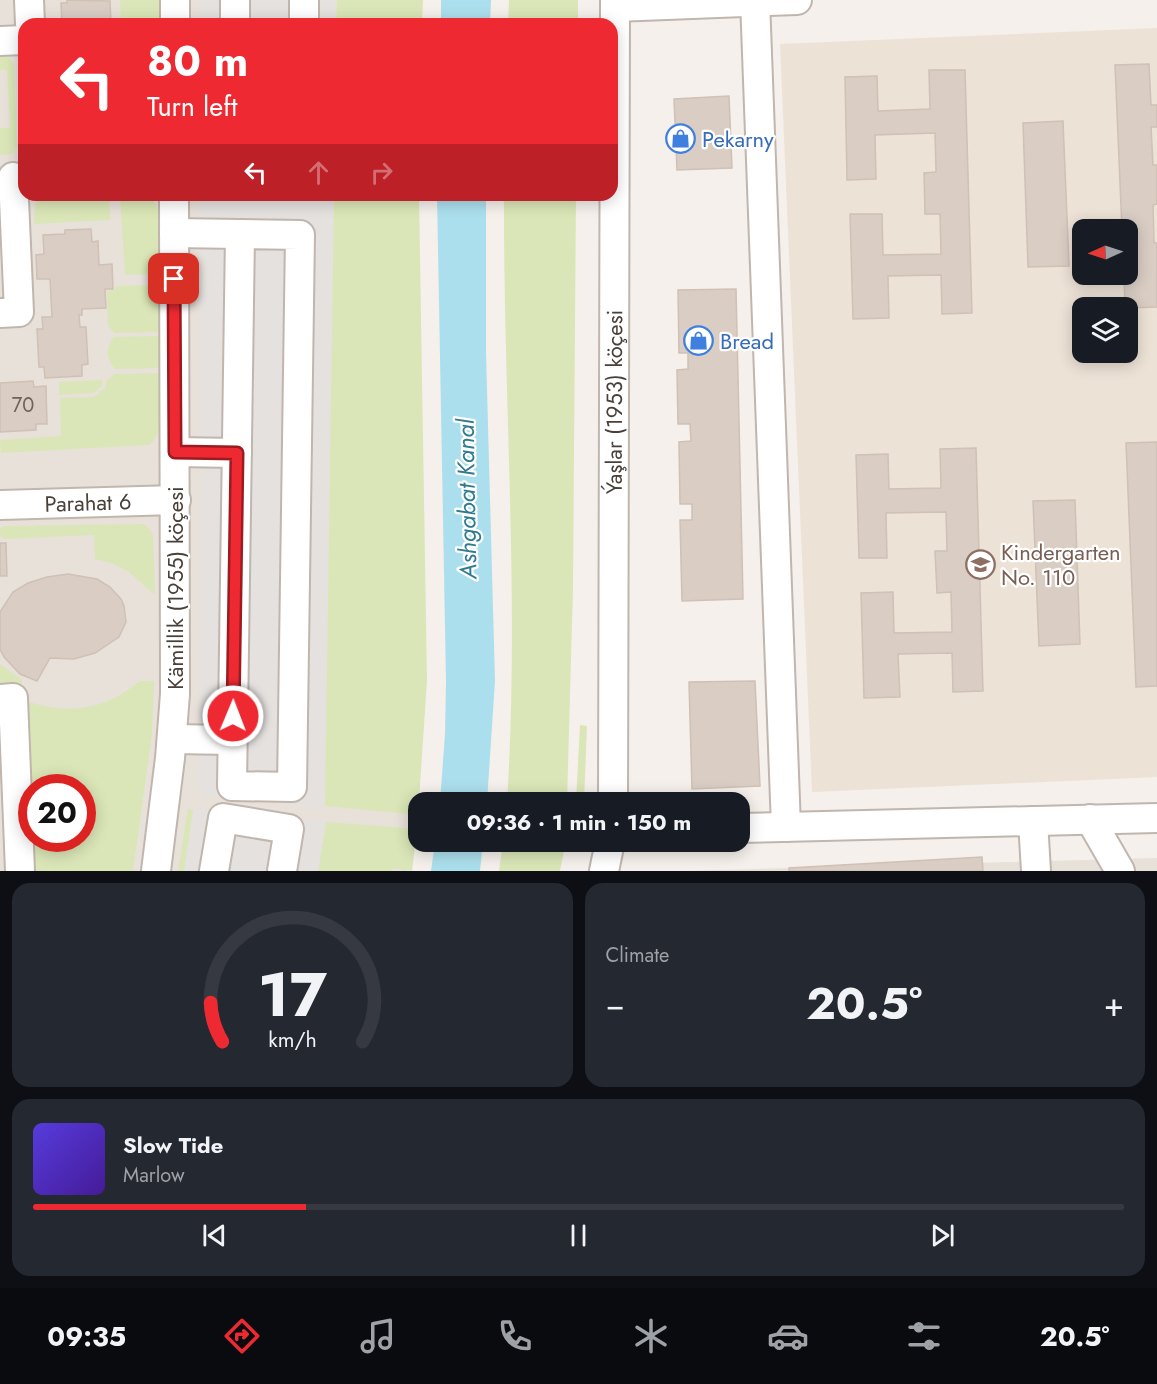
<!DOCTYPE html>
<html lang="en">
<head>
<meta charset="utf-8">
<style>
	:root { --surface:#171b24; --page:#242831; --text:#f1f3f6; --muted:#9ea1a6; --line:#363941; --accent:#ee2932 }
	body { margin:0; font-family:Jost,sans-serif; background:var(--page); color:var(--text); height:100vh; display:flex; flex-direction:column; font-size:22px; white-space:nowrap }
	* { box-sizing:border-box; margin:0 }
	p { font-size:20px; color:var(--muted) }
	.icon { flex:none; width:33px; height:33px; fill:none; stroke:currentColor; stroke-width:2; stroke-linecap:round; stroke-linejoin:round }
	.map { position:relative; height:871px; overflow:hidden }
	.side { display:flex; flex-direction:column; gap:12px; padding:12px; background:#0d0f14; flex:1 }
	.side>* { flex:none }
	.hud { position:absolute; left:18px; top:18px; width:600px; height:183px; border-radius:18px; box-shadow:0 3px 15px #0003; background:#ee2932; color:#fff; overflow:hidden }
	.needle { width:39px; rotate:267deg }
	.controls { position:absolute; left:1072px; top:219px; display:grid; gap:12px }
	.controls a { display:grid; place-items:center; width:66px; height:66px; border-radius:12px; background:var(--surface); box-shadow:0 3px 15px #0003; font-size:30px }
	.speed { position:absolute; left:18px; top:774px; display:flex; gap:12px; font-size:30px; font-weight:700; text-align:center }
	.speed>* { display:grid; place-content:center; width:78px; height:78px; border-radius:50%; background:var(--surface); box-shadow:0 3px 15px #0003; line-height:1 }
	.speed .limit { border:9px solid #d22; background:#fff; color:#111 }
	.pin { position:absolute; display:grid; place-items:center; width:51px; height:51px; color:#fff; margin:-26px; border-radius:12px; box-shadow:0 3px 9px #0006 }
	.me { position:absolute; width:66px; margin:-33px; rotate:1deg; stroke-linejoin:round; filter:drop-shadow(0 0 4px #0008) }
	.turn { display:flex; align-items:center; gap:21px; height:126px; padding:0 30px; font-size:27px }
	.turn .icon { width:78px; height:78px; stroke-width:2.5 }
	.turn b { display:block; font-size:42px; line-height:51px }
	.lanes { display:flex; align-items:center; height:57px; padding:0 30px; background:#0003; justify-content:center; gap:30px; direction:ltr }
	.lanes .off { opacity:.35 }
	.big { font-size:45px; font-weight:700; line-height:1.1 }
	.side .card { flex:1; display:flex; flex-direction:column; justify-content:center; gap:9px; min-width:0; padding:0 21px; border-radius:18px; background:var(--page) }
	.side .dial { align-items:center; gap:0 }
	.dial svg { height:156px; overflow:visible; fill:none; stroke:var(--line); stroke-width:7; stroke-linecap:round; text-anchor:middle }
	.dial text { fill:var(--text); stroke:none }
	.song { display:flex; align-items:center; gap:18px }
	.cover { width:72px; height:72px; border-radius:9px; background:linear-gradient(135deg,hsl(250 70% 55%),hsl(260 70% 35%)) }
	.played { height:6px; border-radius:3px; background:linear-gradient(90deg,var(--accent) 25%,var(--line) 25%) }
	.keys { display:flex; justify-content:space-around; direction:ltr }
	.heat { display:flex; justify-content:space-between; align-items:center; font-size:33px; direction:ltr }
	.side .tiles { flex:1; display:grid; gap:12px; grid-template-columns:1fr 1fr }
	.card:last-child { grid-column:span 2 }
	.trip { position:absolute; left:408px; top:792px; width:342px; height:60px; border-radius:18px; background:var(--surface); box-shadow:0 3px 15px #0003; font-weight:700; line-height:60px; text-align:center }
	.tab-bar { display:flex; height:96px; justify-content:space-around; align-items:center; background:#090b0e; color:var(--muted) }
	.tab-bar .icon { width:42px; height:42px }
	.tab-bar .on { color:var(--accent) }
	.tab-bar b { font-size:27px; color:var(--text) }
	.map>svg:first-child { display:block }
	.residential { fill:#e8e1da; fill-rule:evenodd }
	.education { fill:#ede2d6; fill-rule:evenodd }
	.green { fill:#dae6b7; fill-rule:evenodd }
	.parking { fill:#e4e1df }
	.water { fill:#acdfed }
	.building { fill:#d9cdc4; stroke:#d0c0b5; stroke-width:1.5 }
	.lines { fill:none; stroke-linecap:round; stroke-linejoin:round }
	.minor-casing { stroke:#c0b6ae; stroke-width:32 }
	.minor { stroke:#fff; stroke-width:28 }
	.route-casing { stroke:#9b1b20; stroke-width:15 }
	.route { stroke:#ee2932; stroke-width:10 }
	.labels { text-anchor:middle; stroke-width:4.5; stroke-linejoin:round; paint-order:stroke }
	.number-label { font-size:20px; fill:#6d635c }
	.shop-label { font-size:22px; fill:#366cbe; stroke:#fff; text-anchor:start }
	.street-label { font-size:22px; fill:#494039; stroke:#fff }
	.education-label { font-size:22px; fill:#785e54; stroke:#fff; text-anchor:start }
	.water-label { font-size:24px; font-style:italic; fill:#2f7a90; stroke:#fff }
</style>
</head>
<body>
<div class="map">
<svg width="1157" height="871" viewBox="0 0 1157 871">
	<rect width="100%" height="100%" fill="#f5f0eb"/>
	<g class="residential">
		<path d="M0,0h422l-1,24h-397v171h394l-11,676h-407zM32,788h50v50h-50z"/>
		<polygon points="1157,858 1157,871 679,871"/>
	</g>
	<path class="education" d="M1157,28v749l-345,15 -32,-748zM1083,230h45v44h-45zM1083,308h45v44h-45z"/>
	<g class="green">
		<polygon points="120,0 161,0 160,24 121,24"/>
		<polygon points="337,0 423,0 422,24 336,24"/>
		<polygon points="509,0 578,0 578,24 508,24"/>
		<polygon points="0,55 10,58 14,64 17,148 12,154 0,155 0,128 10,128 7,70 0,70"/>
		<polygon points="45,195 109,195 110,220 34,224 35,205 39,197"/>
		<polygon points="120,195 151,195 159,211 159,274 125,275"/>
		<polygon points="334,195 419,195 427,680 418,815 325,806"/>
		<path d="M504,195h72l-3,392 -6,215h-60c13,-202 -4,-405 -3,-607z"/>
		<polygon points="159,285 160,332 114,333 108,326 107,291 115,290 115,286"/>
		<path d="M159,336l1,32 -45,1c-9,-10 -10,-21 -1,-32z"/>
		<path d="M160,373c0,18 6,62 -11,72l-148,8 -1,-13 61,-4 -1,-38 34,-1 12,-10v-6l9,-7z"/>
		<polygon points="102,380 102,386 93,393 59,395 59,382"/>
		<polygon points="143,524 148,528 153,534 155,595 129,572 111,563 95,559 94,535 5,539 0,536 0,529 4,526"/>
		<polygon points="0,664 22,680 22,684 0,685"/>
		<path d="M140,681h14l-2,53 -19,137h-101l-6,-170c43,14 77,10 114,-20zM32,788h50v50h-50z"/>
		<polygon points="580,725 587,726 584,802 576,802"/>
		<polygon points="188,808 193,810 184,871 178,871"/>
		<polygon points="326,822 417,829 412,871 393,868 392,871 318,871"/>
		<polygon points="503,842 534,842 565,845 560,871 499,871"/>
	</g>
	<g class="parking">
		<rect x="200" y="0" width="136" height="24"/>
		<polygon points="199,195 333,195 324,808 198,795 202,466"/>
		<polygon points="194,808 326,821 318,871 184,871"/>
	</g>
	<g class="water">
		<polygon points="441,0 491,0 490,24 441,24"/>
		<polygon points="437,195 486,195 486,352 495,681 487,802 440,802 445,734 446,681"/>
		<polygon points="435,842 483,842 480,871 431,871"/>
	</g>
	<g class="building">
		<polygon points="67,0 110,1 111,24 62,24 61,3 67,3"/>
		<polygon points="1149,64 1151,105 1157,105 1157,127 1151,127 1153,165 1157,165 1157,204 1153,205 1154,243 1157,243 1157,307 1128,308 1125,308 1124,274 1128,274 1128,230 1122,230 1115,65"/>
		<polygon points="929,70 965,70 972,313 942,314 941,275 888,276 889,318 853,319 850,214 882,214 883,255 941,254 940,214 925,214 924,173 936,172 935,133 875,135 876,179 847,180 845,77 877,76 878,111 930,109"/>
		<polygon points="729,96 732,168 677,170 674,99"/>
		<polygon points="1063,121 1069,266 1028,267 1023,123"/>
		<polygon points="91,229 92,242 98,241 99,265 112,264 113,289 105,289 106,308 82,309 82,315 79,315 80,327 86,327 88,364 82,365 82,376 45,378 44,367 39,367 37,329 43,329 42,317 52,317 50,279 37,279 36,255 44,254 43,235 65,234 65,230"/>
		<polygon points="736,289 743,599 682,601 680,520 692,520 692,504 680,504 679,442 691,441 690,424 678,424 677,370 688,369 688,353 679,353 678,290"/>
		<polygon points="33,381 34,387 46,386 47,424 36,424 36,430 0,432 0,383"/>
		<polygon points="1157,442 1157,686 1136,687 1126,443"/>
		<polygon points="976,448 983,691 953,692 952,653 898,654 900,697 864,698 861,593 893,592 894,633 952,632 951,592 937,593 935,551 947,551 946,512 886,513 887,558 859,558 856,455 888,454 889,489 941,488 940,449"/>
		<polygon points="1075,500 1080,644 1039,646 1033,501"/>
		<polygon points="0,543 6,543 7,576 0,576"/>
		<polygon points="68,574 97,579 110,587 121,599 124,606 126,622 119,637 95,653 74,659 50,658 37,681 20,674 4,657 0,649 0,612 13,592 28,583 47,577"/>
		<polygon points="755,681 760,786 692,789 689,682"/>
		<polygon points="982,857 983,871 789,871 789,868"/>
	</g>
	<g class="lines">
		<defs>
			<g id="minor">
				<polyline points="29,0 30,24"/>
				<polyline points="755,0 786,827"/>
				<polyline points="615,7 797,0"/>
				<polyline points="175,24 175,0"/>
				<polyline points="235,24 235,0"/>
				<polyline points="304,24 304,0"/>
				<polyline points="0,41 24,40"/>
				<polyline points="174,233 240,234"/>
				<polygon points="240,234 300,235 292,787 232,786"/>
				<polyline points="0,313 19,312 13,177"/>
				<polyline points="175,452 237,453"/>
				<path id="s1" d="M0,505l176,-5"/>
				<polyline points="0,699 13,698 20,871"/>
				<polyline points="172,739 232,740"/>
				<path id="s2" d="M613,802l2,-802"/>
				<polyline points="1090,819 1120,871"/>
				<polyline points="1033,821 1036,871"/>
				<polyline points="740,828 1157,818"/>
				<polyline points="156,871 170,758 175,694 174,195"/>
				<polyline points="214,871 223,818 289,829 282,871"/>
				<polyline points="604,871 610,842"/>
			</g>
		</defs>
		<use href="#minor" class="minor-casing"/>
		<use href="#minor" class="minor"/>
	</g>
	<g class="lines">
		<defs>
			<polyline id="route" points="174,279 175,452 237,453 233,716"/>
		</defs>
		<use href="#route" class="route-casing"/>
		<use href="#route" class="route"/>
	</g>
	<defs>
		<symbol id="shop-ring" viewBox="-11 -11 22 22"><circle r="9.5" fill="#fff" stroke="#3f7fe0" stroke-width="1.5"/><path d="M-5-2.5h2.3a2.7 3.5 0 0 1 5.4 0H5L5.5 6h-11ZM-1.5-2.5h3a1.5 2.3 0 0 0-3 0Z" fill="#3f7fe0"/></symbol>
		<symbol id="school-ring" viewBox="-11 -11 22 22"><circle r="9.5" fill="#fff" stroke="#8d6e63" stroke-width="1.5"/><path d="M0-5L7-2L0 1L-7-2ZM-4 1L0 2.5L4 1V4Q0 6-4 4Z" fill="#8d6e63"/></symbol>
	</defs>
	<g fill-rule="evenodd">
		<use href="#shop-ring" x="664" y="122" width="33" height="33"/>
		<use href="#shop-ring" x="682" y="324" width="33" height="33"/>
		<use href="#school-ring" x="964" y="548" width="33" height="33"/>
	</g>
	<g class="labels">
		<g class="number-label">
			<text x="23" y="412">70</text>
		</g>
		<g class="shop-label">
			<text x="702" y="147">Pekarny</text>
			<text x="720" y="349">Bread</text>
		</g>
		<g class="street-label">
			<text dy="8" stroke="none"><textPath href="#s2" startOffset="400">Ýaşlar (1953) köçesi</textPath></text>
			<text dy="8" stroke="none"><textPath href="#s1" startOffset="88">Parahat 6</textPath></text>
			<text transform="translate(175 588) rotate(-90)" y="8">Kämillik (1955) köçesi</text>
		</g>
		<g class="education-label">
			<text x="1001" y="560">Kindergarten<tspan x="1001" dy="25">No. 110</tspan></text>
		</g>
		<g class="water-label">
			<text transform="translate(467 499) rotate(-91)" y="8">Ashgabat Kanal</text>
		</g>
	</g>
</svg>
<div class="controls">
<a><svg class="needle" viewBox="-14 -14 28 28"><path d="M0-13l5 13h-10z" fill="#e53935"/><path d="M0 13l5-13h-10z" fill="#9ea1a6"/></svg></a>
<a><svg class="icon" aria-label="layers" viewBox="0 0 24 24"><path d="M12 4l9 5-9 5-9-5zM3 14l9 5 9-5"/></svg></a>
</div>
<div class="speed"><div class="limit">20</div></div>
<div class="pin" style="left:174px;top:279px;background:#d93025"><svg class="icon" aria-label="arrive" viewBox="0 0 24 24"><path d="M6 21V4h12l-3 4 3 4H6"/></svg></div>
<svg class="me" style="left:233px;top:716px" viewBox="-20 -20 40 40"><circle r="17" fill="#ee2932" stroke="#fff" stroke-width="3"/><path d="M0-11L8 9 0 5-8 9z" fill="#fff"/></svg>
<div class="trip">09:36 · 1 min · 150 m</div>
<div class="hud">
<div class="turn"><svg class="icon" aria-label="left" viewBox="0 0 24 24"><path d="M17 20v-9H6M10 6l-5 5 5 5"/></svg><div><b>80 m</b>Turn left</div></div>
<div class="lanes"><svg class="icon" aria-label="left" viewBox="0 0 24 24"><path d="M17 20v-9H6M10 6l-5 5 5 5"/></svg><svg class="icon off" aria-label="ahead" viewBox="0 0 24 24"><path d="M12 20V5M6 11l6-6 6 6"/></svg><svg class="icon off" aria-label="right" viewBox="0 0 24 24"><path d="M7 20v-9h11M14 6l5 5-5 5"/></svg></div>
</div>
</div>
<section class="side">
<div class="tiles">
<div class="card dial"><svg viewBox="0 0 100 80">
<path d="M14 69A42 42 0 1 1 86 69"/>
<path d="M14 69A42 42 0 0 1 8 49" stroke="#ee2932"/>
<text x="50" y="56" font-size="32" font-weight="700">17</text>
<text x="50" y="72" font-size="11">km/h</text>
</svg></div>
<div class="card"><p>Climate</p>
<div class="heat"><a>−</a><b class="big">20.5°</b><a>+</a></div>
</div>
<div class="card">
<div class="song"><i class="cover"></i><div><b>Slow Tide</b><p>Marlow</p></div></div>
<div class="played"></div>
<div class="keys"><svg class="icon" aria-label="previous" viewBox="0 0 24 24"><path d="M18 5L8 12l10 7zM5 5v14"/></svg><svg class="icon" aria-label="pause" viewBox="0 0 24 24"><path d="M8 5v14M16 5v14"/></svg><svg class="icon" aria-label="next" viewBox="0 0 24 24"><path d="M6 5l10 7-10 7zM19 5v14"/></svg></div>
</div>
</div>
</section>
<nav class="tab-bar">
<b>09:35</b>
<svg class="icon on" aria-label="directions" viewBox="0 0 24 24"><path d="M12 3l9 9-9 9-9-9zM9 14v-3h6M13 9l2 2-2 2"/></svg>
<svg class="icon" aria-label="music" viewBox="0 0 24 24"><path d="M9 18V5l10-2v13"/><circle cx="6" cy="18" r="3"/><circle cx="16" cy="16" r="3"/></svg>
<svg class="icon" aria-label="phone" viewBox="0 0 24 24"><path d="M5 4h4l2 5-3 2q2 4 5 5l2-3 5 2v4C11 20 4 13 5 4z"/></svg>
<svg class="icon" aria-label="climate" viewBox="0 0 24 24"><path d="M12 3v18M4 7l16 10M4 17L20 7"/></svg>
<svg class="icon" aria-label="car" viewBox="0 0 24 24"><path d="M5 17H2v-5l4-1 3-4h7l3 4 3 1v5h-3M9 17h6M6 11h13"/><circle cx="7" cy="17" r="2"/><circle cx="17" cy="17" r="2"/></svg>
<svg class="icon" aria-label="filters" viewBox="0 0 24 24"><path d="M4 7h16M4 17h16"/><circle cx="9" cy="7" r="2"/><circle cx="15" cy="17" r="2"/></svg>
<b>20.5°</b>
</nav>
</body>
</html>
